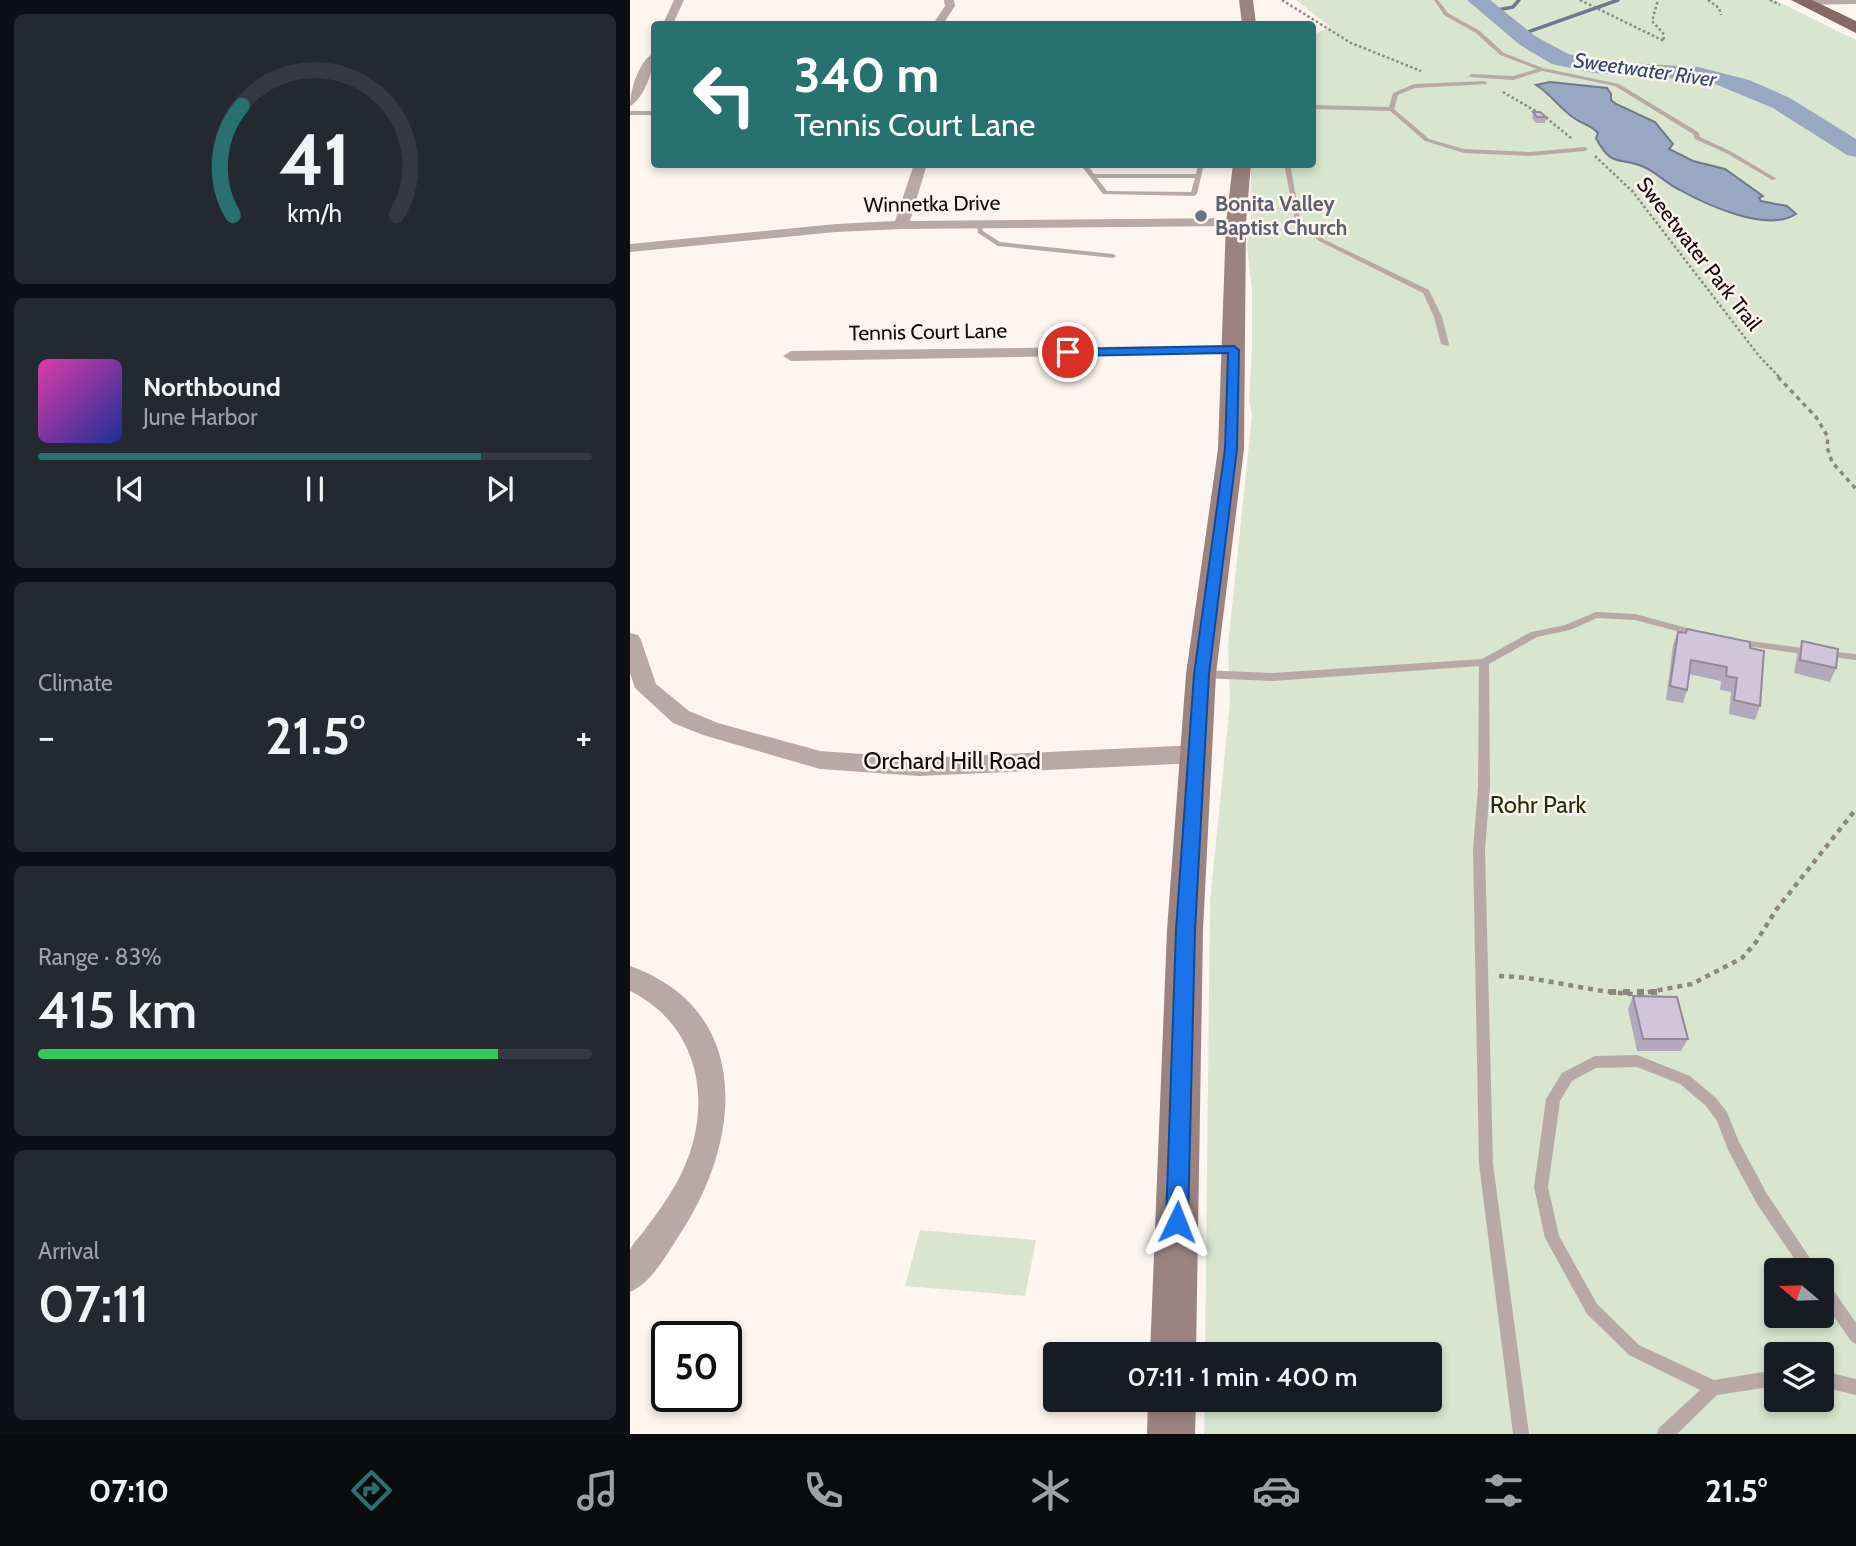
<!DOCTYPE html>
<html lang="en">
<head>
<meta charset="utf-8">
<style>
	:root { --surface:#171b24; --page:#242831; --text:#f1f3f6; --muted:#9ea1a6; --line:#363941; --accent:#27716e }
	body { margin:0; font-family:Cabin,sans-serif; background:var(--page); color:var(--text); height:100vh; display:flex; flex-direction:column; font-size:26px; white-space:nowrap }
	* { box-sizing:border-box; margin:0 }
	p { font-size:23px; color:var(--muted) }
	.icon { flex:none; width:38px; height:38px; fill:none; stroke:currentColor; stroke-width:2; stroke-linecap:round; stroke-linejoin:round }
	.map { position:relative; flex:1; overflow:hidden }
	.panel { display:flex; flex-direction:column; gap:14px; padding:14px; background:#0d0f14; width:630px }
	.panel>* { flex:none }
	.guide { position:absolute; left:21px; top:21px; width:665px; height:147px; border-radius:7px; box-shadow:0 4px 10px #0003; background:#27716e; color:#fff; overflow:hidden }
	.needle { width:46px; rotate:289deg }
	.fabs { position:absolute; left:1134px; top:1258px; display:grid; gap:14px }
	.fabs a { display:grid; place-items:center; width:70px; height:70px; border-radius:7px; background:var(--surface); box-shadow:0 4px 10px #0003; font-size:35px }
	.speed { position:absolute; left:21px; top:1321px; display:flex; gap:14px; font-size:35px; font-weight:700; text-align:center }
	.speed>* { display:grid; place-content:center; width:91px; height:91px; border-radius:50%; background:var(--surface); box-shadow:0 4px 10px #0003; line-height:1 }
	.speed .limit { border:4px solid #111; border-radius:10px; background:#fff; color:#111 }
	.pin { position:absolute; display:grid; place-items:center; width:60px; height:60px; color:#fff; margin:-30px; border:4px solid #fff; border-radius:50%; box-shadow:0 2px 7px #0007 }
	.me { position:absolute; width:77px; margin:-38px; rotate:2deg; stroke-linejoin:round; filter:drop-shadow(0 0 5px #0008) }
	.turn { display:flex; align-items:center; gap:24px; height:147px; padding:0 28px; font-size:32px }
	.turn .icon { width:91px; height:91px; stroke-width:2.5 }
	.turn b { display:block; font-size:49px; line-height:60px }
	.big { font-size:52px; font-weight:600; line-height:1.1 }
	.panel .card { flex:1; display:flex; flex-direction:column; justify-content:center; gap:10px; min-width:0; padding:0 24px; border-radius:10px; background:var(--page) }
	.panel .dial { align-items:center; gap:0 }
	.dial svg { height:182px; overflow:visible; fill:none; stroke:var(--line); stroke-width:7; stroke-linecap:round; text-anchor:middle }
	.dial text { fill:var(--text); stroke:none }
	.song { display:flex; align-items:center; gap:21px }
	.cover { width:84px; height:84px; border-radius:10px; background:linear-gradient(135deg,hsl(320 70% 55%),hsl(230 70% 35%)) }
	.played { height:7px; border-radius:4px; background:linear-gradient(90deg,var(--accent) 80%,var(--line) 80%) }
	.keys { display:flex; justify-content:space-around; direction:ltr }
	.heat { display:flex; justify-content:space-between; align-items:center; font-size:38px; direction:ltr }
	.charge { height:10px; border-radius:5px; background:linear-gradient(90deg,#34c759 83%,var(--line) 0) }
	.trip { position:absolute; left:413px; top:1342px; width:399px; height:70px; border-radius:7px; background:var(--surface); box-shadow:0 4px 10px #0003; font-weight:600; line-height:70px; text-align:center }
	.dock { display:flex; height:112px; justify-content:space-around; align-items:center; background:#090b0e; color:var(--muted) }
	.dock .icon { width:49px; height:49px }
	.dock .on { color:var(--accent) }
	.dock b { font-size:32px; color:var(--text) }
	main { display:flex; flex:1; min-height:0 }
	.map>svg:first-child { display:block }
	.green { fill:#d9e5cf; fill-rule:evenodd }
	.water { fill:#98a7c2; stroke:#70788a; stroke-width:2 }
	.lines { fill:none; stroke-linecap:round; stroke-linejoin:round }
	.stream { stroke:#70788a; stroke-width:3.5 }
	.river { fill:#98a7c2; fill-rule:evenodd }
	.path-far3 { stroke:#8f8682; stroke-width:2.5; stroke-dasharray:2.5 2.5; stroke-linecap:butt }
	.path-far2 { stroke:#8f8682; stroke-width:3.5; stroke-dasharray:4.5 4.5; stroke-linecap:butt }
	.path-far1 { stroke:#8f8682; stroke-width:4.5; stroke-dasharray:5 5; stroke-linecap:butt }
	.path { stroke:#8f8682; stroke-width:6; stroke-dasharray:7 7; stroke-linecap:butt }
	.lane { fill:#b9a9a6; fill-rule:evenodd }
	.street { fill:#b9a9a6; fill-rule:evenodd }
	.secondary { fill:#9b8480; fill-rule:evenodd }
	.primary { fill:#846964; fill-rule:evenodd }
	.wall { fill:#b3a9bc }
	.building { fill:#d0c5db; stroke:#928a99; stroke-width:2 }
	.route { fill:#1a73e8; stroke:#114b97; stroke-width:2 }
	.worship-dot { fill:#6b7280; stroke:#fff5f0; stroke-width:2.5 }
	.labels { text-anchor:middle; stroke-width:5; stroke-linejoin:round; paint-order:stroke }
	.far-water-label { font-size:21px; font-style:italic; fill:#31476f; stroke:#fff5f0 }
	.far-street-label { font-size:21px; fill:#120a06; stroke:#fff5f0 }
	.far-worship-label { font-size:21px; font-weight:bold; fill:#5b616d; stroke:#fff5f0; text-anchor:start }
	.street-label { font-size:24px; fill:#120a06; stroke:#fff5f0 }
	.park-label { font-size:24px; fill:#1d3205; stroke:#fff5f0 }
</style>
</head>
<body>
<main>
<section class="panel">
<div class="card dial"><svg viewBox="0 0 100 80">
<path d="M14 69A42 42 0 1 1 86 69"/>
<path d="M14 69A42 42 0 0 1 18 21" stroke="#27716e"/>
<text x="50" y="56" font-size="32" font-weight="700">41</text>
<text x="50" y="72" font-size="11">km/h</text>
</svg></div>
<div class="card">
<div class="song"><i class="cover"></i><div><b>Northbound</b><p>June Harbor</p></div></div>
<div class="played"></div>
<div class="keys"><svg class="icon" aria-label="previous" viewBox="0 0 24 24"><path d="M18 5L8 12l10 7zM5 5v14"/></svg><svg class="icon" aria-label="pause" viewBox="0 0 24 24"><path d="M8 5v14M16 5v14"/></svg><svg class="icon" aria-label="next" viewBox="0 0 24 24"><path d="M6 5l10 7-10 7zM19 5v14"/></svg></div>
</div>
<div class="card"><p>Climate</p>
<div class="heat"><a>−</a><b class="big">21.5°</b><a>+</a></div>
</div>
<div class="card"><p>Range · 83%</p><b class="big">415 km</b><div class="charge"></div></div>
<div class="card"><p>Arrival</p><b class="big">07:11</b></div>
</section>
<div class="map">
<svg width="1226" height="1434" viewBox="0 0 1226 1434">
	<rect width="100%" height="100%" fill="#fff5f0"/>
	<g class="green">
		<path d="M666,0h479l81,40v1394h-652l1,-34h225v-46h-225l5,-452 20,-199 -2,-57 24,-231 -3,-14 3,-54v-56l-5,-45 4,-25v-50l1,-6 60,-1 1,-129 17,-8zM1146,1270h46v46h-46zM1146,1354h46v46h-46z"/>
		<polygon points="290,1230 406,1240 395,1296 275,1286"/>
	</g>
	<path class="water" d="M920,82l57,6 4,6v6l5,4 39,18 18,22 -4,5 24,12 32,8 38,27 -4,2 2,3 26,5 9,8c-29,19 -89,-9 -116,-24 -13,-6 -24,-18 -36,-23 -25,-11 -32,2 -48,-29l2,-5c-7,-8 -16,-9 -24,-15 -15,-10 -23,-24 -38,-33z"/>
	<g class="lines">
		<g class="stream">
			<polyline points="862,11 883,7 889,0"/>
			<polyline points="892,34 988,0"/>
		</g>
		<polygon class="river" points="837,0 860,0 905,36 938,54 981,62 1068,67 1119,80 1160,98 1226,139 1226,157 1217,155 1143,108 1085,84 1051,79 964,73 922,64 890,45"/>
		<g class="path-far3">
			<polyline points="652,0 721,43 791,71"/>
			<polyline points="950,0 1034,41 1033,33 1022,21 1028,0"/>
			<polyline points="1078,0 1089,8 1091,15"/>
			<polyline points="1140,0 1150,5"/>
			<polyline points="873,92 914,116 941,138"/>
			<polyline points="965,156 1003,192 1129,356 1150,378"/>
		</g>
		<polyline class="path-far2" points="1148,377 1186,417 1198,437 1197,447 1202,462 1226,489"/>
		<g class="path-far1">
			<path d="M869,976c46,1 89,16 135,18"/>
			<polyline points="1008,994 1062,984 1112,958 1126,942 1146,910 1226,809"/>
		</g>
		<polyline class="path" points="979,992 1027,992"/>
		<g class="lane">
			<polygon points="804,0 808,0 818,13 850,31 874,53 913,68 989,84 1068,132 1070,137 1102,152 1147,179 1142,180 1098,154 1065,139 1063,134 985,86 912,71 883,80 839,77 841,74 883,76 907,69 870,55 846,33 814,15"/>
			<polygon points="855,81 857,84 785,88 768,95 764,109 799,139 834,149 900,152 955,147 958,149 955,151 900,156 834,153 795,141 760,111 682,109 682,105 759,107 763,93 784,84"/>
			<rect x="0" y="111" width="24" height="4"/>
			<path d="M450,164h7l7,10h102l2,-10h6l-7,30 -3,2 -91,-2zM467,178h98l-4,14 -84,-1z"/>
			<polygon points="654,164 660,164 670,218 693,239 799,290 812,317 819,344 818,346 811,344 804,317 793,293 689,241 665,220"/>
			<polygon points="347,223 351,223 353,231 370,242 483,254 486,256 483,258 368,246 348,233"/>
			<polygon points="966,612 1005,614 1072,632 1074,634 1069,637 1005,620 967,618 940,630 907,637 859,664 860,787 855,850 863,1164 899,1434 883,1434 849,1164 843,850 848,787 849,666 643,681 572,678 567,674 572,670 643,673 852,659 901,632 935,625"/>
			<polygon points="1106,639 1180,649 1185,652 1180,655 1102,644 1101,642 1102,640"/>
			<polygon points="1196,651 1226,654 1226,660 1192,656 1191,654"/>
			<polygon points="1007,1055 1060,1076 1086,1098 1097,1112 1109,1142 1137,1194 1188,1270 1172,1270 1127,1204 1098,1150 1087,1121 1076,1106 1050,1084 1007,1067 966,1068 942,1081 930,1101 918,1187 929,1236 967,1304 1009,1345 1084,1380 1146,1370 1146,1386 1087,1395 1047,1434 1027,1434 1029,1428 1070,1390 999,1355 957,1314 915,1238 904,1187 916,1099 932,1073 965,1056"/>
			<polygon points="1192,1279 1197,1281 1226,1323 1226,1344 1221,1341 1192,1299"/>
			<polygon points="1192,1371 1226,1379 1226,1395 1192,1387"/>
		</g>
		<g class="street">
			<polygon points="44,0 54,0 43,24 33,24"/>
			<polygon points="314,0 324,0 325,6 313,24 303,24 315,6"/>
			<polygon points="1175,0 1226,0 1226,4 1171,5 1170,3"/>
			<path d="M24,53c1,14 -10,46 -24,53 0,-16 9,-46 24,-53z"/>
			<polygon points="284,164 297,164 280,221 606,218 613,222 606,226 271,229 206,232 0,252 0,244 206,224 265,221"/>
			<polygon points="604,345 610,347 612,350 610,353 161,361 153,356 161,351"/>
			<polygon points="0,633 8,635 11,640 26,684 59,711 88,723 190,751 289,758 568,745 576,748 580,754 576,760 568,763 289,776 190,769 73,735 43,723 5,688 0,673"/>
			<path d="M0,966c126,45 111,179 48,271 -12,19 -27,46 -48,55 0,-12 0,-31 0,-42 3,-8 12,-15 16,-22 11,-14 21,-29 30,-44 39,-69 29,-156 -46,-193z"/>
		</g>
		<g class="secondary">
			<polygon points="609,0 623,0 626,24 612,24"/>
			<polygon points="603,164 621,164 616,222 614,449 586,674 573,930 566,1354 520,1354 537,930 556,674 588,449 596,222"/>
			<polygon points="518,1400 566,1400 565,1434 517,1434"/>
		</g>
		<polygon class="primary" points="1161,0 1182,0 1226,21 1226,33"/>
	</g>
	<g class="wall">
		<polygon points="903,112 916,117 915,123 906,123 902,118"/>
		<polygon points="1057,629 1120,648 1130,706 1125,720 1099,714 1101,692 1090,690 1091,681 1059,674 1057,690 1053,703 1036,700 1043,645 1048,632 1056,633"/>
		<polygon points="1172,641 1206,668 1200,682 1164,673 1167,655"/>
		<polygon points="1003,996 1058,1039 1051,1051 1007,1051 998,1009"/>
	</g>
	<g class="building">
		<polygon points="903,112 910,112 916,117 907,117"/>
		<polygon points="1057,629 1120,642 1120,648 1134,651 1130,706 1104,700 1107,678 1096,676 1097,667 1061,660 1057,690 1040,686 1048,632 1056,633"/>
		<polygon points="1172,641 1208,649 1206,668 1170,660"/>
		<polygon points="1003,996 1047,997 1058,1039 1013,1039"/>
	</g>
	<polygon class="route" points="604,346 609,350 607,449 579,674 565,930 558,1222 555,1230 547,1233 539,1230 536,1222 546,930 564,674 595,449 598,353 438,356 432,352 438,349"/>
	<circle class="worship-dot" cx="571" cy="216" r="7"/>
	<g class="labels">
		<g class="far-water-label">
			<text transform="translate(1015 70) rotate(8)" y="7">Sweetwater River</text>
		</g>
		<g class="far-street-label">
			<text transform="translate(302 204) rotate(-1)" y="7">Winnetka Drive</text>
			<text transform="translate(1069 254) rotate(52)" y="7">Sweetwater Park Trail</text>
			<text transform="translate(298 332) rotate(-1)" y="7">Tennis Court Lane</text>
		</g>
		<g class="far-worship-label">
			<text x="585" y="211">Bonita Valley<tspan x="585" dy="24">Baptist Church</tspan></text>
		</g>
		<g class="street-label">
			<text x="322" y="769">Orchard Hill Road</text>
		</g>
		<g class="park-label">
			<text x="908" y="813">Rohr Park</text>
		</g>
	</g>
</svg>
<div class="fabs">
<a><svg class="needle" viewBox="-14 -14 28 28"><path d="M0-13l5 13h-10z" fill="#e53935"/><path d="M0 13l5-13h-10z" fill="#9ea1a6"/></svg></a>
<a><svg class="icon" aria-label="layers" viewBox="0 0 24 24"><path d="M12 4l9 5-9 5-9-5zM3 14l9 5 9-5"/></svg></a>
</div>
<div class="speed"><div class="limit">50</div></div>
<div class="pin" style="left:438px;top:352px;background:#d93025"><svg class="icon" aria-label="arrive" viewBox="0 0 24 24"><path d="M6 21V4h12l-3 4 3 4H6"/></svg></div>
<svg class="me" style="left:547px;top:1222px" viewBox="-20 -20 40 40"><path d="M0-17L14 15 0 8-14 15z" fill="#1a73e8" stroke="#fff" stroke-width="4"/></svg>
<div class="trip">07:11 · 1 min · 400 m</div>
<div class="guide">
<div class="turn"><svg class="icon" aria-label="left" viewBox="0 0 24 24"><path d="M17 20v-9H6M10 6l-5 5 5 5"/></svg><div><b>340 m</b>Tennis Court Lane</div></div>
</div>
</div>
</main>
<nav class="dock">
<b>07:10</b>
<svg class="icon on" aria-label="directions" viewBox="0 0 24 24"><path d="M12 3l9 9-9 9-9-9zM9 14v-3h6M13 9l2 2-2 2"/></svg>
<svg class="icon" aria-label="music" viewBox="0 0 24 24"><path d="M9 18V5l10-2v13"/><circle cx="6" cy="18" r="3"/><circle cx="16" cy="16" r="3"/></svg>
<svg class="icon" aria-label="phone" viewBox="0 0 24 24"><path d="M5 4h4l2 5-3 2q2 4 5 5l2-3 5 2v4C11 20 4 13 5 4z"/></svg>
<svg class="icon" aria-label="climate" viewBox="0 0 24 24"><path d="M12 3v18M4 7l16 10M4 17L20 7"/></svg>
<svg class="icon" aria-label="car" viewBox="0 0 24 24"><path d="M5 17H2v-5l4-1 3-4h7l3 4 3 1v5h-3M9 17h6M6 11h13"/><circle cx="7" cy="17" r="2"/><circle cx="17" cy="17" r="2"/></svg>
<svg class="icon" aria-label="filters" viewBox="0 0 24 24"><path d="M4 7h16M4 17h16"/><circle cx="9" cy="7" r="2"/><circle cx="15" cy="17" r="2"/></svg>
<b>21.5°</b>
</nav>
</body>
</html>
